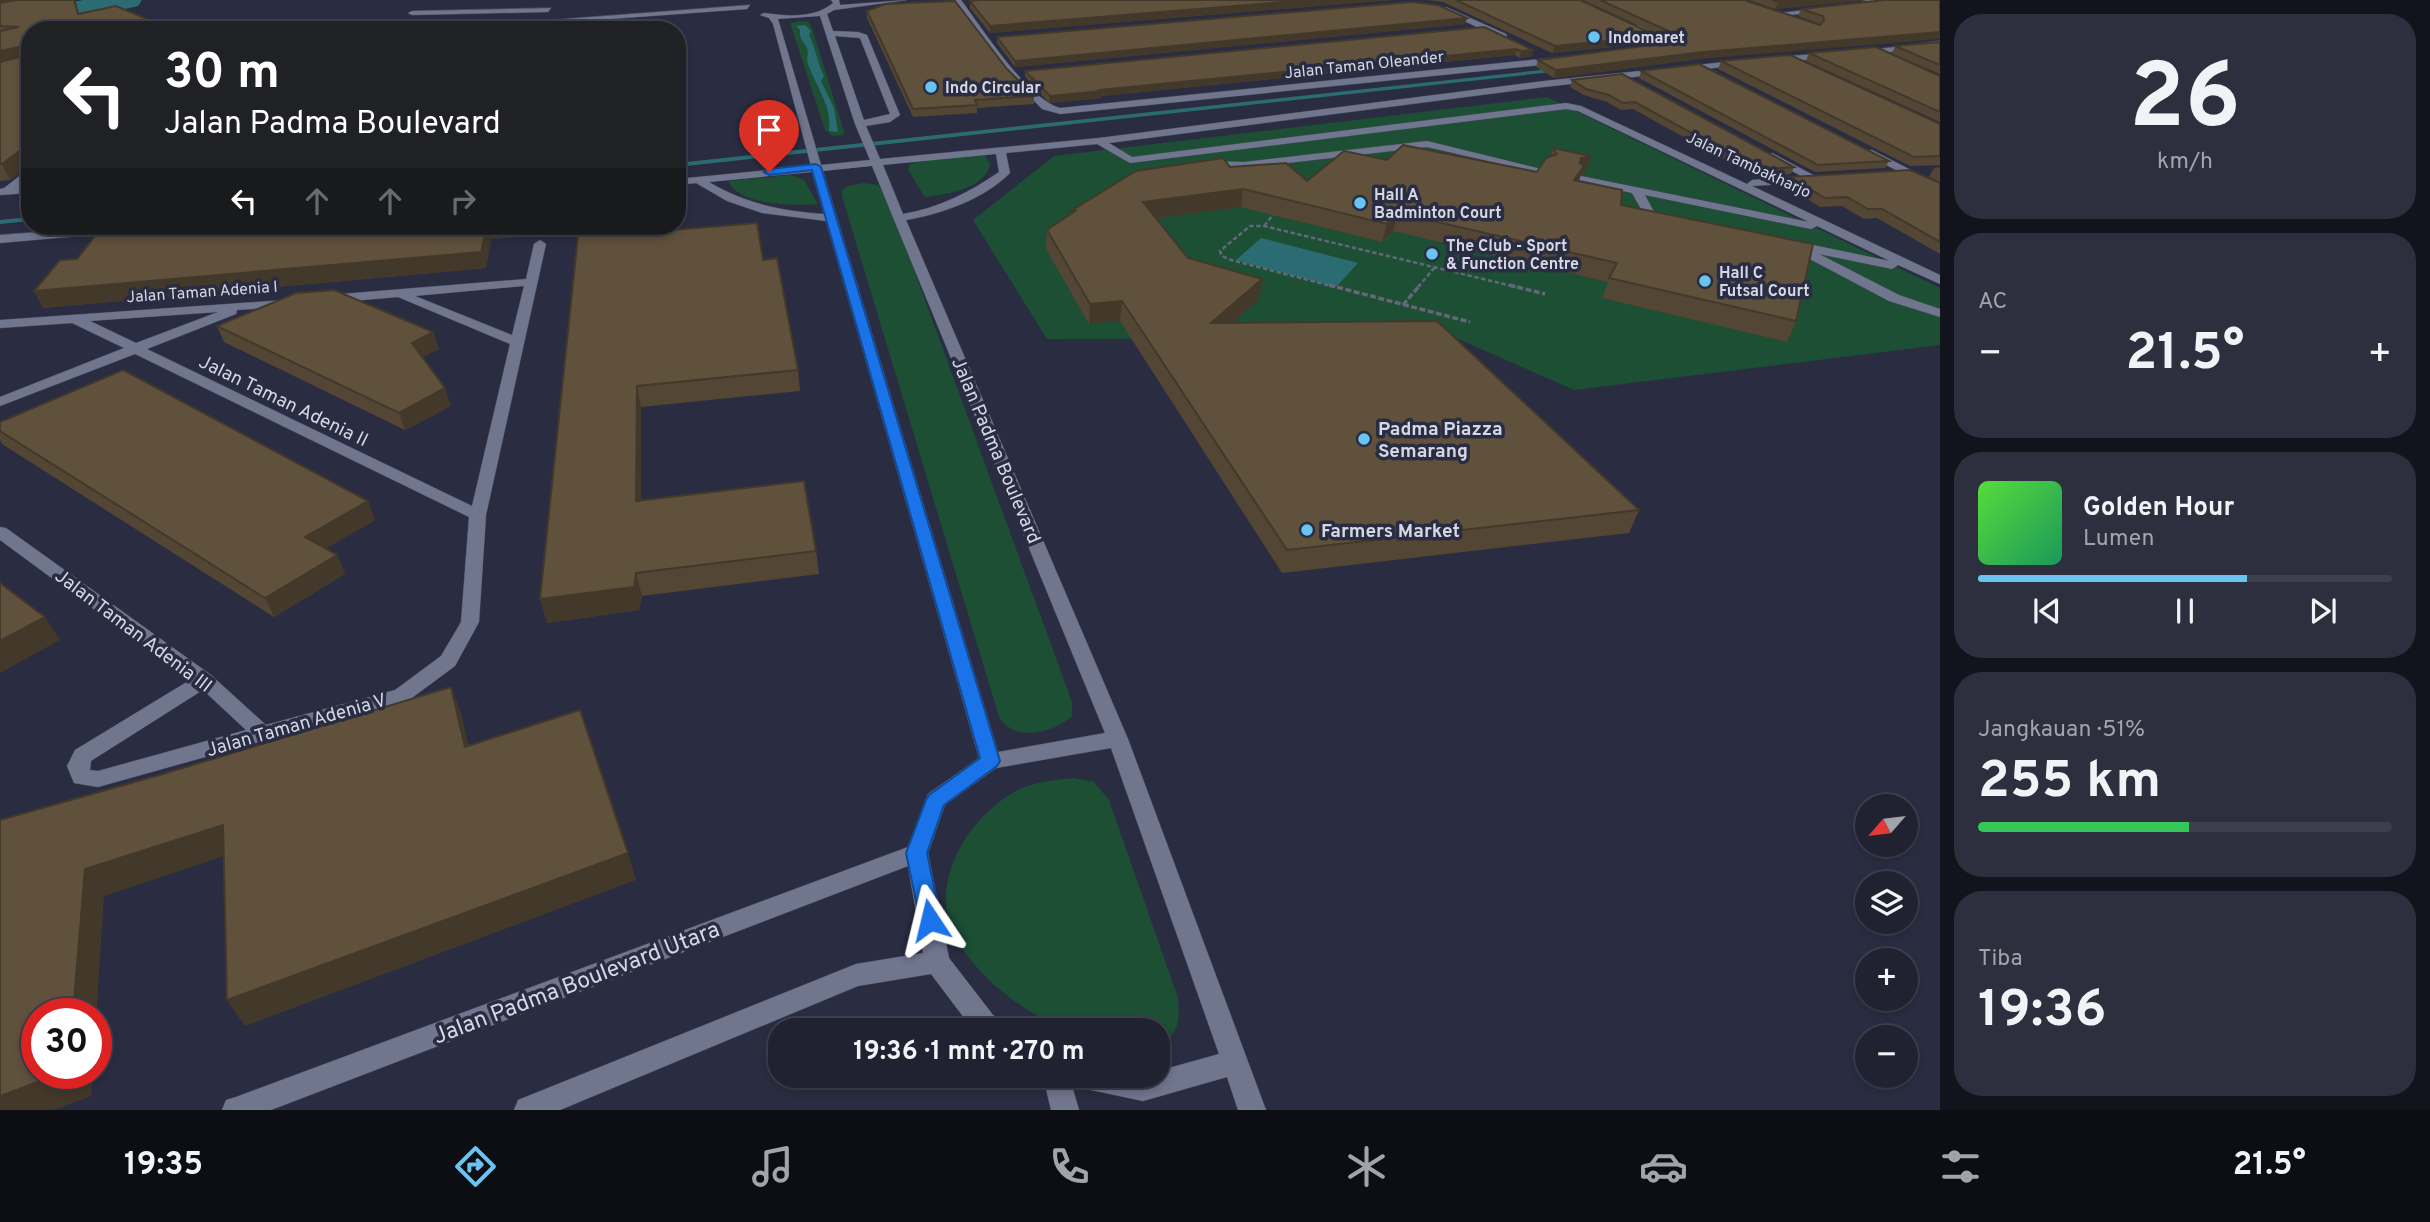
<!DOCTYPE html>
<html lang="id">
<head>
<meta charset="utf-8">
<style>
	:root { --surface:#202232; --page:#2d2f3e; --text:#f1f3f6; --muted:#a2a4ac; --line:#3d3f4d; --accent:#69c4f1 }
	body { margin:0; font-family:Overpass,sans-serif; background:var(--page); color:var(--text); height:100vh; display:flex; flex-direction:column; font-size:26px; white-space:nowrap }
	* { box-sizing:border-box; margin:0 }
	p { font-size:23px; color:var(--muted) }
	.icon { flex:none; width:38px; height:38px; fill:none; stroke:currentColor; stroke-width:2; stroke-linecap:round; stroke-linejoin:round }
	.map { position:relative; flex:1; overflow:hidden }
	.details { display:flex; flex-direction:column; gap:14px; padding:14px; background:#12131c; width:490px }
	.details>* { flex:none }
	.banner { position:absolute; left:21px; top:21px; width:665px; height:214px; border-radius:28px; box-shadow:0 4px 10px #0003,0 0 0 2px var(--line); background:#202124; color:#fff; overflow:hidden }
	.needle { width:46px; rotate:242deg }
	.fabs { position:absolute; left:1855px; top:794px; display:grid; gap:14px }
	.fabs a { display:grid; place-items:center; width:63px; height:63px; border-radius:50%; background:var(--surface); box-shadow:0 4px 10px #0003,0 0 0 2px var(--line); font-size:35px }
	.speed { position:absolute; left:21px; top:998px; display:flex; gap:14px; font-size:35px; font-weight:700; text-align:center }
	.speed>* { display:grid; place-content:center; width:91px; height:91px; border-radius:50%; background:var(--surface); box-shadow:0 4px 10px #0003,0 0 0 2px var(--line); line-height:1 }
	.speed .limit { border:10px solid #d22; background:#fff; color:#111 }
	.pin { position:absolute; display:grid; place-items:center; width:60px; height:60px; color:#fff; margin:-72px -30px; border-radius:50% 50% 50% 0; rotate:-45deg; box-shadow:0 0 7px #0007 }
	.pin .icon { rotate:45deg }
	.me { position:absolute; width:77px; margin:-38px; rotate:350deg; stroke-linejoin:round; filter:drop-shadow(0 0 5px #0008) }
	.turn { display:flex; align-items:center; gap:24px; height:147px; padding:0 28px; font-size:32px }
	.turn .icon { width:91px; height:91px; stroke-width:2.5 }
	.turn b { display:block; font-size:49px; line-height:60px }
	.lanes { display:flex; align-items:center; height:66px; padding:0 28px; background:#0003; justify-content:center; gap:35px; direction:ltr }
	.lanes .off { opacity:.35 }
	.big { font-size:52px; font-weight:700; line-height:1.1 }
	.details .tile { flex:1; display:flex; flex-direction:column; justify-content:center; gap:10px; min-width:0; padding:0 24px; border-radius:28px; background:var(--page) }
	.details .dial { align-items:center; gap:0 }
	.dial b { font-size:91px; line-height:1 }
	.song { display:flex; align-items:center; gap:21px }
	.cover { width:84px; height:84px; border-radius:10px; background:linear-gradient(135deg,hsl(110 70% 55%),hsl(150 70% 35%)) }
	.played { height:7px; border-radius:4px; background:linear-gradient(90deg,var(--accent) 65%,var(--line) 65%) }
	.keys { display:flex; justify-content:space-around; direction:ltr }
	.heat { display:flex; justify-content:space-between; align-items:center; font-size:38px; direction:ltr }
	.charge { height:10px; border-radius:5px; background:linear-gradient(90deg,#34c759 51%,var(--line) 0) }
	.trip { position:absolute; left:768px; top:1018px; width:402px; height:70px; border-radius:28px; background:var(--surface); box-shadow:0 4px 10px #0003,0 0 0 2px var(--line); font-weight:700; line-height:70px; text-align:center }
	.menu { display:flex; height:112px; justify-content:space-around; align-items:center; background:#0d0e14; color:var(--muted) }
	.menu .icon { width:49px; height:49px }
	.menu .active { color:var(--accent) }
	.menu b { font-size:32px; color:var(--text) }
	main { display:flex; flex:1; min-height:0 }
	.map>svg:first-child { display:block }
	.green { fill:#1c4f34 }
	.water { fill:#2b6c72 }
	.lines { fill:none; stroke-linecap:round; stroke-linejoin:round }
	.stream { fill:#2b6c72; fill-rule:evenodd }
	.river { fill:#2b6c72; fill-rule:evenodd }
	.minor-casing { stroke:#484b5d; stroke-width:1 }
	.path-far1 { stroke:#646779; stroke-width:2.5; stroke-dasharray:4.5 2.5; stroke-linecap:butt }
	.path { stroke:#646779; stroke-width:3.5; stroke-dasharray:6 2.5; stroke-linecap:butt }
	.minor { fill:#71768f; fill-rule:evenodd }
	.wall { fill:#534634 }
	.shaded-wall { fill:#43392a }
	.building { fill:#60513c; stroke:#43392a; stroke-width:2 }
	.route { fill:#1a73e8; stroke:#114b97; stroke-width:2 }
	.poi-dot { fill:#69c4f1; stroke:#2a2d42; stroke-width:2.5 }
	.labels { text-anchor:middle; stroke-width:7; stroke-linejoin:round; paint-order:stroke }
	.far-poi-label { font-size:16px; font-weight:bold; fill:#d4d7e5; stroke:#2a2d42; text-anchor:start }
	.far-street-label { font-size:16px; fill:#d4d7e5; stroke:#2a2d42 }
	.street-label { font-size:19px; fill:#d4d7e5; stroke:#2a2d42 }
	.poi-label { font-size:19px; font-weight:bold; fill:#d4d7e5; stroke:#2a2d42; text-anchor:start }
	.near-street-label { font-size:23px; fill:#d4d7e5; stroke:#2a2d42 }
</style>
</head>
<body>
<main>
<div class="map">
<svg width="1940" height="1110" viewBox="0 0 1940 1110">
	<rect width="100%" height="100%" fill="#2a2d42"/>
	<g class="green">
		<polygon points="801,21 809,22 812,28 844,132 843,135 833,136 825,130 790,23"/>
		<polygon points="1547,97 1940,288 1940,345 1574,390 1456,338 1047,339 973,220 1054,156"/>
		<path d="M985,154l5,11c-6,24 -45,30 -65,32l-17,-27 1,-5 10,-4z"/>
		<path d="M791,175l13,5 14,24c-24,2 -79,2 -90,-23z"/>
		<path d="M863,183l15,2 9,11 185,506v14c-19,17 -57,27 -73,1l-157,-521v-5l6,-5z"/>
		<path d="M1074,778l20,4 15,18 69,198c2,21 1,37 -19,46l-1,-13h-89c-44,-17 -95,-55 -116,-99 -25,-53 20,-122 69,-144 16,-7 35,-8 52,-10z"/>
	</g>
	<g class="water">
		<path d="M805,25l6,6 -2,4c7,14 8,27 15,41l-3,5 13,27 4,24 -9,-1c4,-24 -14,-46 -21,-67 -2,-6 1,-10 -1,-16 -4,-7 -8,-10 -7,-18l-4,-4z"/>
		<polygon points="1261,238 1358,263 1336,287 1236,260"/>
	</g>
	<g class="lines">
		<g class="stream">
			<polygon points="1560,68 1562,71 677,167 677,163"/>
			<polygon points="30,217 30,221 0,224 0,220"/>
		</g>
		<polygon class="river" points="83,0 142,0 138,6 0,37 0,17"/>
		<defs>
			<g id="minor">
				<path d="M831,0h8l1,5 67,-5 -73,10 -7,4 6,17 25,1 9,3 33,80 -10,7 -24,4 14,33 219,-21 445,-57 200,-21 1,2 -4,3 -197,22 -435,56 23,14 434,-54 15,3 166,78 5,-4 49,-4 -33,-18 -1,-2 5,-3 45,24v4l-4,1 -61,4 188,89v9l-42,-19 -6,4 -73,-15 80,41 41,14v8l-51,-16 -83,-44 -2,-3 3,-3 -24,-7 6,-4 101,21 -73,-35 -6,3 -166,-34 9,17 17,9 -6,3 -20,-8 -13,-23 -55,-12v-4l4,-1 228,46 -231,-111 -12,-2 -436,54 -33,-19 -91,9 4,20c-26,26 -68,41 -104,47l222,519 138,371h-28l-11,-33 -84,24 -71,-15 7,24h-28l-8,-34h115v-5l61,-17 -108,-306 -115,20 -51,37 -17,48 21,105 44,57 10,7 4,9h-33l-43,-57 -73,12 -298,124h-46l4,-10 338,-136 67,-11 -15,-87 -637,244h-49l4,-10 10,-3 672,-250 20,-53 51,-36 -153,-537 -64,-8 -35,-12 -31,-18 -19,2v-6l134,-13 -38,-142 -4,-6 -9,-3 4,-2c23,3 50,6 69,-10zM820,16l35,108 15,36 -49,5 -43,-146zM835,36l25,2 30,76 -26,6zM996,154l3,18c-29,20 -60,36 -96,42l-20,-49zM872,166l233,567 -107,19 -175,-581zM812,172l12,42c-42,-3 -78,-10 -115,-32z"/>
				<path d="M953,0h8c21,28 67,100 99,108l500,-51 4,3 -4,3 -500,51 -18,-5 -33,-34z"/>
				<polygon points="1861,0 1874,0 1884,4 1880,6"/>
				<polygon points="750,5 747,9 459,30 417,30"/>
				<polygon points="1446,7 1506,34 1507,36 1500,38 1443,11"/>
				<polygon points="551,8 548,12 412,15 408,13 412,11"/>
				<polygon points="1823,8 1826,12 1775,16 1771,14"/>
				<polygon points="1632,25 1638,25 1679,46 1655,51 1655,47 1666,45 1632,29"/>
				<polygon points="1940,41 1940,47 1860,55 1856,52"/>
				<polygon points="1832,53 1829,58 1773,63 1769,60 1773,57"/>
				<polygon points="1427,141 1549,171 1544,174 1427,147 1244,168 1206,167 1201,164 1206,161 1244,162"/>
				<polygon points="1864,150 1872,150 1940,185 1940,192 1864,154"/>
				<polygon points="30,168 30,177 18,187 30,187 30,193 0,195 0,189 4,188"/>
				<polygon points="119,226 165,226 159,229 0,243 0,235"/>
				<path d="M540,240l6,4 -60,271 -7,107 -24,44 -46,34 -311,87 -24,-4 -7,-17 8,-16 115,-70 -190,-140v-13l6,1 205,147 55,50 129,-35 46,-34 20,-34 8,-105 -334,-163 -135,52v-9l124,-49 -52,-25 -72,5v-8l299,-21 2,3 -7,4 -57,4 -1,4 -89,35 325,157 38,-162 -112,-47 -69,6 -6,-4 6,-4 197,-16 8,-35zM524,286l-12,49 -97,-39zM218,312l-82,31 -46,-22zM203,690l43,40 -148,41 -8,-1 1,-9z"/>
			</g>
		</defs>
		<use href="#minor" class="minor-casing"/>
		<g class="path-far1">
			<polyline points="1264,226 1277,210"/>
			<polyline points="1335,287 1231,260 1222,256 1220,251 1250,226 1264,226 1516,287"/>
			<polyline points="1418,287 1435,267"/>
		</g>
		<g class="path">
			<polyline points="1329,285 1470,322"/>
			<polyline points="1509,285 1545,294"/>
			<polyline points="1403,305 1420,285"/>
		</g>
		<use href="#minor" class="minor"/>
	</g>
	<g class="wall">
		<polygon points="0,0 75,0 79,14 30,30 30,174 27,168 10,180 0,181"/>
		<polygon points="1392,0 990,33 970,8 970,1"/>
		<polygon points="1427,0 1580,0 1655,43 1552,53 1443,2"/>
		<polygon points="1583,0 1744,0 1820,25 1820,24 1798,16 1801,9 1940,0 1700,59 1554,78 1536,67 1538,60 1674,42"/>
		<polygon points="1749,0 1868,0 1775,9"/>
		<polygon points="867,11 1007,69 1034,96 1034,104 977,108 977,113 913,117 867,18"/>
		<polygon points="1467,18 1465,24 1015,67 997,43 997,37"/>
		<polygon points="1484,27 1532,56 1519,58 1515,55 1102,96 1102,98 1049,103 1025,77 1025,71"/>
		<polygon points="1940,42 1940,74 1892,54 1895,46"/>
		<polygon points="1809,53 1940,76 1940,122 1806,61"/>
		<polygon points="1721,61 1940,124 1940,165 1910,166 1718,69"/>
		<polygon points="1641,71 1889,161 1885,168 1815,172 1639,78"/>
		<polygon points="1622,74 1794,167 1791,174 1756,177 1633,109 1621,110 1607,102 1584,95 1570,87 1572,80"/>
		<polygon points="1553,148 1585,173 1581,174 1579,181 1621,205 1796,321 1787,342 1602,298 1608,282 1393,231 1382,242 1241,207 1156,218 1188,258 1262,279 1259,299 1231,323 1639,510 1629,533 1282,573 1120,321 1089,324 1046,249 1047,230 1071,213 1071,211 1230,167 1307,181 1387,160 1537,172 1551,157"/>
		<polygon points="1940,167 1940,182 1929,177 1934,168"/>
		<polygon points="1790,177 1940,183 1940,254 1877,218 1864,219 1842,206 1820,207 1786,186"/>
		<polygon points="103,226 642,226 642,232 763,260 798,370 800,391 641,407 641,500 816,551 819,574 642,596 639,610 547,623 578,232 491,239 486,268 43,308 34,291 77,259"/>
		<polygon points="217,326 433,332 439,349 422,357 451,406 405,430 224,342"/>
		<polygon points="0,422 375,520 326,548 337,555 345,574 274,617 2,444 0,440"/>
	</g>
	<g class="shaded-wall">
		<polygon points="0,0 39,0 0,9"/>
		<polygon points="74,0 75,0 83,27 78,14"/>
		<polygon points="1308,0 1392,0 990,33 990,26"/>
		<polygon points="1801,0 1868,0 1775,9 1778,2"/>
		<polygon points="1467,18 1465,24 1015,67 1015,61"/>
		<polygon points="1940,32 1940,39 1700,59 1554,78 1556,70 1703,52"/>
		<polygon points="1658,36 1655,43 1552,53 1555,46"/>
		<polygon points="23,46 29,59 0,67 0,51"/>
		<polygon points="1516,49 1515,55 1102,96 1102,98 1049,103 1050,96 1100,90"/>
		<polygon points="1533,50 1532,56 1519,58 1521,51"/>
		<polygon points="22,149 30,162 30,174 27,168 10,180 2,164"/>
		<polygon points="1591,156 1585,173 1581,174 1578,184 1568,198 1581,158"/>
		<polygon points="1243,189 1241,207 1142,220 1143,202"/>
		<polygon points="1398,213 1393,231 1382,242 1387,224"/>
		<polygon points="487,226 580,226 580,232 491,239 486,268 43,308 34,291"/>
		<polygon points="638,226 642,226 642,252 638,233"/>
		<polygon points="1262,279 1259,299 1208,344 1211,323"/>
		<polygon points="1122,301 1120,321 1089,324 1090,304"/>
		<polygon points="433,332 439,349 417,360 412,343"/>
		<polygon points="637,386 641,407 641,523 636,501"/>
		<polygon points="445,388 451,406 405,430 399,413"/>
		<polygon points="368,501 375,520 313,556 305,537"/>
		<polygon points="337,555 345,574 274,617 265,598"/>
		<polygon points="636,573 642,596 639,610 547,623 540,599"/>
		<polygon points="45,617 60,640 0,673 0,641"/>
		<polygon points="451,687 461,713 475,774 465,747"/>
		<polygon points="223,825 239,851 104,896 96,1020 96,1013 73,1013 85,869"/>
		<polygon points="628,853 636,880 245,1026 227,1000"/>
		<polygon points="62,1073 93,1073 91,1096 54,1110 0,1110 0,1096"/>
	</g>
	<g class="building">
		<polygon points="16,0 74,0 78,14 116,6 173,30 30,30 30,162 24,162 22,149 2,164 0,164 0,62 24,56 26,48 23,46 0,51 0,31 19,27 0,26 0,3"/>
		<polygon points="981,0 1308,0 990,26 970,1"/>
		<polygon points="1456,0 1580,0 1658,36 1555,46"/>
		<polygon points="1600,0 1744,0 1820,25 1824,20 1823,16 1801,9 1885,0 1940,0 1940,32 1703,52 1556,70 1538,60 1682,41 1684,38"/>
		<polygon points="1772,0 1801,0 1778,2"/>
		<polygon points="955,1 1007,69 1034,96 975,100 977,105 913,109 867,11 885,4"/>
		<polygon points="1412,2 1438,5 1467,18 1015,61 997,37"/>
		<polygon points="1484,27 1533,50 1521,51 1516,49 1100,90 1102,91 1050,96 1025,71"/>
		<polygon points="1940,42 1940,65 1895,46"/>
		<polygon points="1876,47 1940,76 1940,112 1809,53"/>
		<polygon points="1790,55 1940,124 1940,156 1914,157 1721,61"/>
		<polygon points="1699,64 1889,161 1818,165 1641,71"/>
		<polygon points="1622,74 1794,167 1759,170 1635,102 1623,103 1609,95 1586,89 1572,80"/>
		<polygon points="1403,145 1537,172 1546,158 1557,154 1553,148 1591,156 1581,158 1580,163 1584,166 1574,180 1622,190 1621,205 1813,244 1796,321 1609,278 1617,263 1398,213 1387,224 1243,189 1143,202 1188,258 1262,279 1211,323 1437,321 1639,510 1287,550 1122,301 1090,304 1047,230 1075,211 1071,211 1136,171 1223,158 1230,167 1286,163 1307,181 1344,151 1387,160"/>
		<polygon points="1910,170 1940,183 1940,242 1882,209 1868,209 1847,197 1825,198 1790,177"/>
		<polygon points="757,223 763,260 777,258 798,370 637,386 636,501 804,481 816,551 636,573 634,587 540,599 579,226 638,226 638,233"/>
		<polygon points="103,226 487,226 481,252 34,291 60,260 77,259"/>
		<polygon points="334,290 433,332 412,343 445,388 399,413 217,326 296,293"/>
		<polygon points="123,370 368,501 305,537 337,555 265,598 0,431 0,422"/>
		<polygon points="0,583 45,617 0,641"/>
		<polygon points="451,687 465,747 580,710 628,853 227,1000 223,825 85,869 73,1013 37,1013 37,1073 62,1073 0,1096 0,820 163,774"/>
	</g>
	<polygon class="route" points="816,164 821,167 1000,761 997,766 944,805 927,853 941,920 938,927 930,930 923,927 920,920 906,853 926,800 929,795 980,758 812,170 769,175 764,172 769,169"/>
	<g class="poi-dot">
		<circle cx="1594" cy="37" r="7"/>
		<circle cx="931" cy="87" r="7"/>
		<circle cx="1360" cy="203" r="7"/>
		<circle cx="1432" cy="254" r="7"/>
		<circle cx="1705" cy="281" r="7"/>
		<circle cx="1364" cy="439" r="7"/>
		<circle cx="1307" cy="530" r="7"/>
	</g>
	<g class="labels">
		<g class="far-poi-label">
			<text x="1608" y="43">Indomaret</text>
			<text x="945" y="93">Indo Circular</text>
			<text x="1374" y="200">Hall A<tspan x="1374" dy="18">Badminton Court</tspan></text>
			<text x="1446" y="251">The Club - Sport<tspan x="1446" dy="18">&amp; Function Centre</tspan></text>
			<text x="1719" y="278">Hall C<tspan x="1719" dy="18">Futsal Court</tspan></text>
		</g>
		<g class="far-street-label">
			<text transform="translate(1364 64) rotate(-6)" y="6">Jalan Taman Oleander</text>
			<text transform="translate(1749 164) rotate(25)" y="6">Jalan Tambakharjo</text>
			<text transform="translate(202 291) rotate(-4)" y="6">Jalan Taman Adenia I</text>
		</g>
		<g class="street-label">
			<text transform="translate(284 400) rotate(26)" y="7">Jalan Taman Adenia II</text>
			<text transform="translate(997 450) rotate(67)" y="7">Jalan Padma Boulevard</text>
			<text transform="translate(134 630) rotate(37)" y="7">Jalan Taman Adenia III</text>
			<text transform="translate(296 724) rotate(-16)" y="7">Jalan Taman Adenia V</text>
		</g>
		<g class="poi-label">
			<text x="1378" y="435">Padma Piazza<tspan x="1378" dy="22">Semarang</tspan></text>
			<text x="1321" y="537">Farmers Market</text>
		</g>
		<g class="near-street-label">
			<text transform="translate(576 982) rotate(-21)" y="8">Jalan Padma Boulevard Utara</text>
		</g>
	</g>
</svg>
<div class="fabs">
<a><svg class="needle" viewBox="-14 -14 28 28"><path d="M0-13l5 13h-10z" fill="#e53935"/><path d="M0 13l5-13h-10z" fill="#a2a4ac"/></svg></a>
<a><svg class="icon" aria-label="layers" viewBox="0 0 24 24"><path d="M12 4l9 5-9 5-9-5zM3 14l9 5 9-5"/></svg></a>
<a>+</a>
<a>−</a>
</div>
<div class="speed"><div class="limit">30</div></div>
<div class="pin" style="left:769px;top:172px;background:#d93025"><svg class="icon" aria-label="arrive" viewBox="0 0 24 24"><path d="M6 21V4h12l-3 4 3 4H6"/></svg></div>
<svg class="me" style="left:930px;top:920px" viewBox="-20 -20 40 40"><path d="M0-17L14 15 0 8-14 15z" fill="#1a73e8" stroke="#fff" stroke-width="4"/></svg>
<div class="trip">19:36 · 1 mnt · 270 m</div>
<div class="banner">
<div class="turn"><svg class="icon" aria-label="left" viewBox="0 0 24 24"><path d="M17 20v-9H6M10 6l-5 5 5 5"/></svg><div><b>30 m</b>Jalan Padma Boulevard</div></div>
<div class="lanes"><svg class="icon" aria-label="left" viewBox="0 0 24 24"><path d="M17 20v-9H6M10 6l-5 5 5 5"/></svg><svg class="icon off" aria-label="ahead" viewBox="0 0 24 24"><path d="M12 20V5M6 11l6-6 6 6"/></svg><svg class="icon off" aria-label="ahead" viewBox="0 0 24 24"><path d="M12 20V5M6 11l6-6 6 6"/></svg><svg class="icon off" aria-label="right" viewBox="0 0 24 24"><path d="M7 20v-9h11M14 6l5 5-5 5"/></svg></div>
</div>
</div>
<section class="details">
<div class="tile dial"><b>26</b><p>km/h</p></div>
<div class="tile"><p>AC</p>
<div class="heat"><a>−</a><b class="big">21.5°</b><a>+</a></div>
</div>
<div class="tile">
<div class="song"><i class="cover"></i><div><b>Golden Hour</b><p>Lumen</p></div></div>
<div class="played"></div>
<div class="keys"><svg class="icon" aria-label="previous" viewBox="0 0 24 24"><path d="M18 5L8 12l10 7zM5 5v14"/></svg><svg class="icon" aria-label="pause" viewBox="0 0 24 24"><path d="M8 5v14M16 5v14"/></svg><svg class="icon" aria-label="next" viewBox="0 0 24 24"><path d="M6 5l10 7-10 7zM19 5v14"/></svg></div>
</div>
<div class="tile"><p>Jangkauan · 51%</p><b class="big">255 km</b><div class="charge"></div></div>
<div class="tile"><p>Tiba</p><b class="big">19:36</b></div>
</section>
</main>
<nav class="menu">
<b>19:35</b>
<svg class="icon active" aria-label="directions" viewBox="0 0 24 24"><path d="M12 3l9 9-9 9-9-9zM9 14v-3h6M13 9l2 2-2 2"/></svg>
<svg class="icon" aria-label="music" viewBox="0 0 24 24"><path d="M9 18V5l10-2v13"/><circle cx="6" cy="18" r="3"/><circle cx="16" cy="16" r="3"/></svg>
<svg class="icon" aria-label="phone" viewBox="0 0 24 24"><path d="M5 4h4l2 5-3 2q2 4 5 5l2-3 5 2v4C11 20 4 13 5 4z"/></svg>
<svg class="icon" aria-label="climate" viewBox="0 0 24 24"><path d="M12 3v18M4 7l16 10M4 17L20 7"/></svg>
<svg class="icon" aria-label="car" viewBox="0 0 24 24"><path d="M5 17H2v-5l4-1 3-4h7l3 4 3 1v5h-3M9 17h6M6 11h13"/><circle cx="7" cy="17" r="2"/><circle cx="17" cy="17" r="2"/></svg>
<svg class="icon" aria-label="filters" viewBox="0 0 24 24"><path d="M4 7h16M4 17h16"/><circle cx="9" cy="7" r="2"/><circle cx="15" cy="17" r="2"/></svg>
<b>21.5°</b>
</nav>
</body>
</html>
